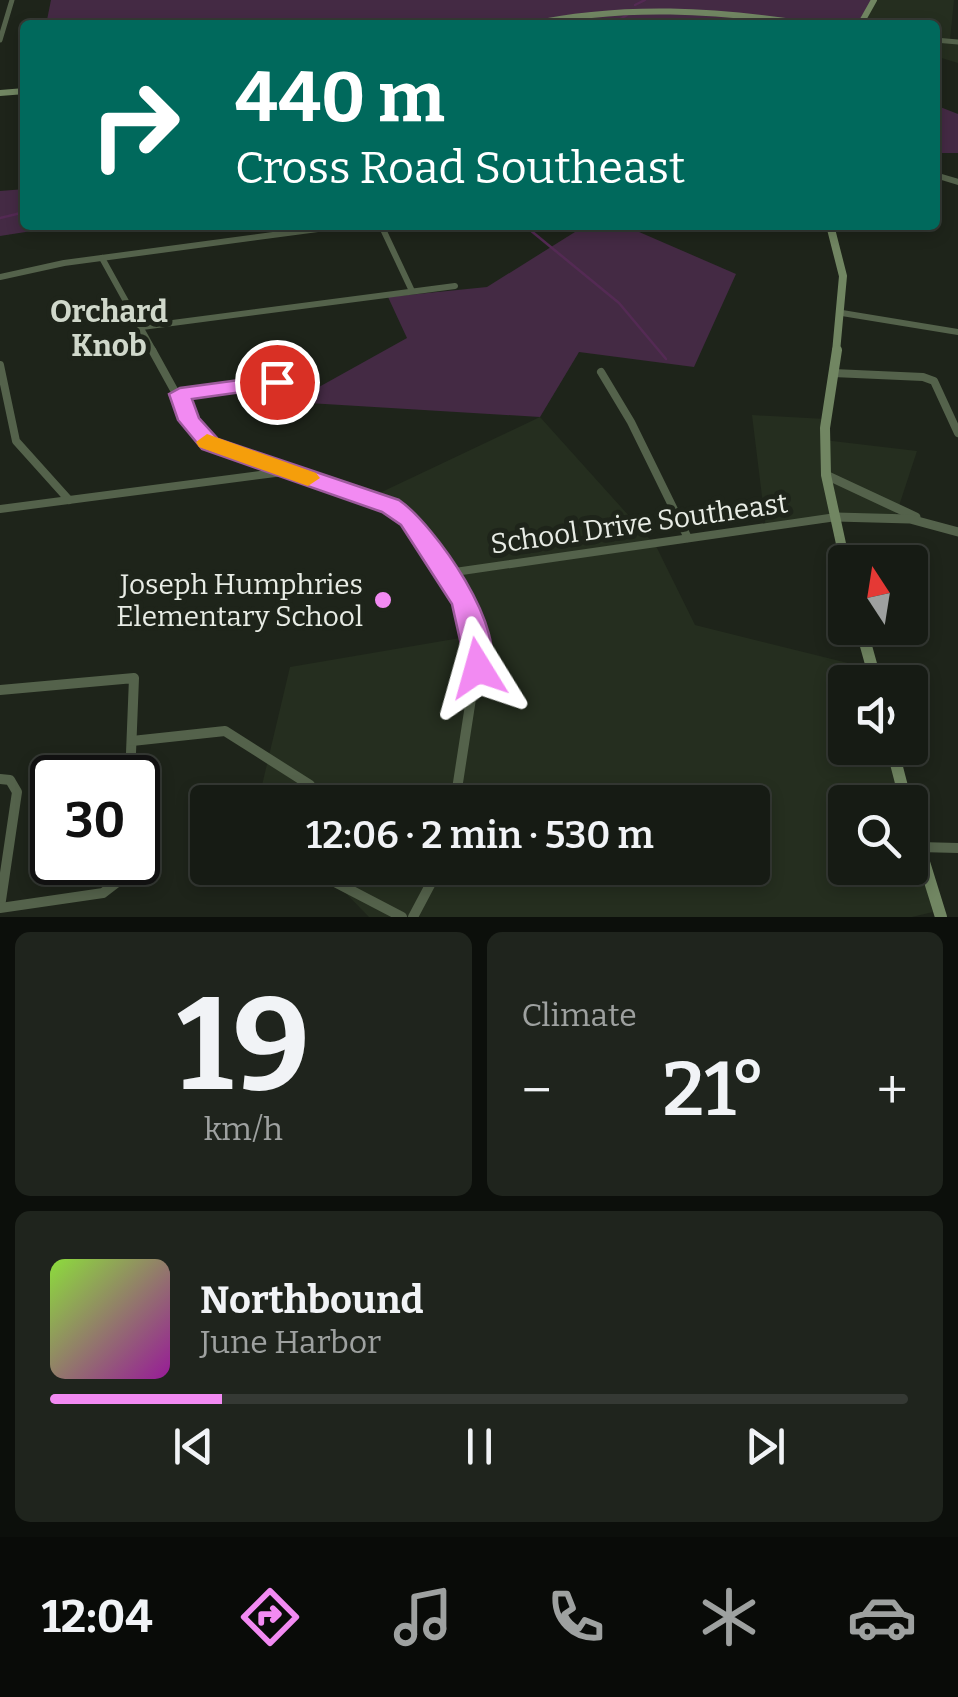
<!DOCTYPE html>
<html lang="en">
<head>
<meta charset="utf-8">
<style>
	:root { --surface:#161b14; --page:#1f241d; --text:#f1f3f6; --muted:#9ea1a0; --line:#353934; --accent:#f28af2 }
	body { margin:0; font-family:Bitter,serif; background:var(--page); color:var(--text); height:100vh; display:flex; flex-direction:column; font-size:38px; white-space:nowrap }
	* { box-sizing:border-box; margin:0 }
	p { font-size:32px; color:var(--muted) }
	.icon { flex:none; width:55px; height:55px; fill:none; stroke:currentColor; stroke-width:2; stroke-linecap:round; stroke-linejoin:round }
	.map { position:relative; height:917px; overflow:hidden }
	.panel { display:flex; flex-direction:column; gap:15px; padding:15px; background:#0c0f0b; flex:1 }
	.panel>* { flex:none }
	.guide { position:absolute; left:20px; top:20px; width:920px; height:210px; border-radius:10px; box-shadow:0 5px 15px #0003,0 0 0 2px var(--line); background:#00695c; color:#fff; overflow:hidden }
	.needle { width:65px; rotate:348deg }
	.tools { position:absolute; left:828px; top:545px; display:grid; gap:20px }
	.tools a { display:grid; place-items:center; width:100px; height:100px; border-radius:10px; background:var(--surface); box-shadow:0 5px 15px #0003,0 0 0 2px var(--line); font-size:50px }
	.speed { position:absolute; left:30px; top:755px; display:flex; gap:20px; font-size:50px; font-weight:700; text-align:center }
	.speed>* { display:grid; place-content:center; width:130px; height:130px; border-radius:50%; background:var(--surface); box-shadow:0 5px 15px #0003,0 0 0 2px var(--line); line-height:1 }
	.speed .limit { border:5px solid #111; border-radius:15px; background:#fff; color:#111 }
	.pin { position:absolute; display:grid; place-items:center; width:85px; height:85px; color:#fff; margin:-42px; border:5px solid #fff; border-radius:50%; box-shadow:0 2px 10px #0007 }
	.me { position:absolute; width:110px; margin:-55px; rotate:352deg; stroke-linejoin:round; filter:drop-shadow(0 0 8px #0008) }
	.turn { display:flex; align-items:center; gap:35px; height:210px; padding:0 50px; font-size:45px }
	.turn .icon { width:130px; height:130px; stroke-width:2.5 }
	.turn b { display:block; font-size:70px; line-height:85px }
	.big { font-size:75px; font-weight:600; line-height:1.1 }
	.panel .widget { flex:1; display:flex; flex-direction:column; justify-content:center; gap:15px; min-width:0; padding:0 35px; border-radius:15px; background:var(--page) }
	.panel .dial { align-items:center; gap:0 }
	.dial b { font-size:130px; line-height:1 }
	.song { display:flex; align-items:center; gap:30px }
	.cover { width:120px; height:120px; border-radius:15px; background:linear-gradient(135deg,hsl(90 70% 55%),hsl(300 70% 35%)) }
	.played { height:10px; border-radius:5px; background:linear-gradient(90deg,var(--accent) 20%,var(--line) 20%) }
	.keys { display:flex; justify-content:space-around; direction:ltr }
	.heat { display:flex; justify-content:space-between; align-items:center; font-size:55px; direction:ltr }
	.panel .tiles { flex:1; display:grid; gap:15px; grid-template-columns:1fr 1fr }
	.widget:last-child { grid-column:span 2 }
	.trip { position:absolute; left:190px; top:785px; width:580px; height:100px; border-radius:10px; background:var(--surface); box-shadow:0 5px 15px #0003,0 0 0 2px var(--line); font-weight:600; line-height:100px; text-align:center }
	.dock { display:flex; height:160px; justify-content:space-around; align-items:center; background:#090b08; color:var(--muted) }
	.dock .icon { width:70px; height:70px }
	.dock .current { color:var(--accent) }
	.dock b { font-size:45px; color:var(--text) }
	.map>svg:first-child { display:block }
	.built { fill:#252e1f }
	.green { fill:#442a44 }
	.lines { fill:none; stroke-linecap:round; stroke-linejoin:round }
	.stream { stroke:#542a54; stroke-width:2.5 }
	.minor-far3 { stroke:#54624b; stroke-width:5 }
	.minor-far2 { stroke:#54624b; stroke-width:6 }
	.minor-far1 { stroke:#54624b; stroke-width:8 }
	.minor { stroke:#54624b; stroke-width:10 }
	.tertiary { stroke:#54624b; stroke-width:9 }
	.secondary-far3 { stroke:#718662; stroke-width:6 }
	.secondary-far2 { stroke:#718662; stroke-width:8 }
	.secondary-far1 { stroke:#718662; stroke-width:10 }
	.secondary { stroke:#718662; stroke-width:12 }
	.route { fill:#f28af2; stroke:#9d5a9d; stroke-width:2.5 }
	.slow { fill:#f59e0b }
	.poi-dot { fill:#f28af2; stroke:#1e241a; stroke-width:4 }
	.labels { text-anchor:middle; stroke-width:10; stroke-linejoin:round; paint-order:stroke }
	.street-label { font-size:28px; fill:#e8ece5; stroke:#1e241a }
	.poi-label { font-size:28px; fill:#e8ece5; stroke:#1e241a; text-anchor:end }
	.neighbourhood-label { font-size:30px; font-weight:bold; fill:#d0d8cb; stroke:#1e241a }
</style>
</head>
<body>
<div class="map">
<svg width="958" height="917" viewBox="0 0 958 917">
	<rect width="100%" height="100%" fill="#1e241a"/>
	<g class="built">
		<polygon points="875,0 954,0 950,40 958,42 958,63 935,56 935,25 861,25"/>
		<polygon points="752,415 826,419 824,440 917,451 896,515 766,529"/>
		<polygon points="540,417 656,546 695,625 864,667 869,682 845,682 845,748 887,748 902,802 845,802 845,868 910,868 910,830 933,912 912,917 369,917 321,868 752,868 752,802 258,802 290,667 472,636 459,588 423,522 369,498"/>
	</g>
	<g class="green">
		<polygon points="51,0 875,0 861,25 818,25 747,15 716,25 46,25"/>
		<polygon points="935,105 958,114 958,153 935,153"/>
		<polygon points="25,189 25,225 70,225 0,236 0,191"/>
		<polygon points="578,225 623,225 736,274 694,367 579,352 540,417 292,402 407,338 388,297 487,287 575,232"/>
	</g>
	<g class="lines">
		<g class="stream">
			<polyline points="635,5 645,0"/>
			<polyline points="611,25 627,15"/>
			<polyline points="0,218 25,212"/>
			<polyline points="524,225 619,303 666,359"/>
		</g>
		<g class="minor-far3">
			<polyline points="0,40 12,0"/>
			<polyline points="935,40 958,42"/>
		</g>
		<g class="minor-far2">
			<polyline points="935,175 958,182"/>
			<polyline points="381,225 412,291"/>
			<polyline points="102,258 154,352"/>
			<polyline points="0,277 64,263 348,225"/>
			<polyline points="842,313 958,332"/>
			<polyline points="142,327 455,286"/>
		</g>
		<g class="minor-far1">
			<polyline points="152,350 200,437 222,449 399,510 420,531 465,602"/>
			<polyline points="0,365 16,441 69,500"/>
			<polyline points="601,372 631,422 688,538"/>
			<polyline points="833,373 923,377 934,381 958,433"/>
			<polyline points="180,395 277,381"/>
			<polyline points="0,509 283,472"/>
			<polyline points="448,573 836,517"/>
		</g>
		<g class="minor">
			<polyline points="0,690 134,678 130,778"/>
			<polyline points="132,741 225,731 310,785 313,802"/>
			<polyline points="0,779 10,780 17,792 0,907"/>
			<polyline points="455,802 479,647 463,599"/>
			<polyline points="919,847 958,848"/>
			<polyline points="325,868 333,881 402,917"/>
			<polyline points="0,908 103,893 116,883 125,862"/>
			<polyline points="413,917 439,868"/>
		</g>
		<g class="tertiary">
			<polyline points="826,475 916,517"/>
			<polyline points="836,517 910,519 958,532"/>
		</g>
		<g class="secondary-far3">
			<path d="M527,25c97,-21 190,-15 287,0"/>
			<polyline points="860,25 874,0"/>
			<polyline points="0,93 25,91"/>
		</g>
		<polyline class="secondary-far2" points="830,225 843,276 836,352"/>
		<polyline class="secondary-far1" points="837,350 825,428 826,475 845,562"/>
		<g class="secondary">
			<polyline points="861,628 876,682"/>
			<polyline points="892,748 906,802"/>
			<polyline points="910,817 941,917"/>
		</g>
	</g>
	<path class="route" d="M277,375l10,7 -3,4 -92,13 7,19 19,21 181,61c35,24 112,132 89,176l-10,3 -10,-3 -16,-72 -51,-79 -19,-13 -180,-63 -24,-29 -9,-26 11,-6z"/>
	<polygon class="slow" points="207,434 316,473 320,478 308,486 199,447 196,442"/>
	<circle class="poi-dot" cx="383" cy="600" r="10"/>
	<g class="labels">
		<g class="street-label">
			<text transform="translate(639 523) rotate(-8)" y="10">School Drive Southeast</text>
		</g>
		<g class="poi-label">
			<text x="363" y="594">Joseph Humphries<tspan x="363" dy="32">Elementary School</tspan></text>
		</g>
		<g class="neighbourhood-label">
			<text x="109" y="322">Orchard<tspan x="109" dy="34">Knob</tspan></text>
		</g>
	</g>
</svg>
<div class="tools">
<a><svg class="needle" viewBox="-14 -14 28 28"><path d="M0-13l5 13h-10z" fill="#e53935"/><path d="M0 13l5-13h-10z" fill="#9ea1a0"/></svg></a>
<a><svg class="icon" aria-label="sound" viewBox="0 0 24 24"><path d="M4 9h4l5-4v14l-5-4H4zM17 9q2 3 0 6"/></svg></a>
<a><svg class="icon" aria-label="search" viewBox="0 0 24 24"><circle cx="10" cy="10" r="6"/><path d="M15 15l6 6"/></svg></a>
</div>
<div class="speed"><div class="limit">30</div></div>
<div class="pin" style="left:277px;top:382px;background:#d93025"><svg class="icon" aria-label="arrive" viewBox="0 0 24 24"><path d="M6 21V4h12l-3 4 3 4H6"/></svg></div>
<svg class="me" style="left:478px;top:668px" viewBox="-20 -20 40 40"><path d="M0-17L14 15 0 8-14 15z" fill="#f28af2" stroke="#fff" stroke-width="4"/></svg>
<div class="trip">12:06 · 2 min · 530 m</div>
<div class="guide">
<div class="turn"><svg class="icon" aria-label="right" viewBox="0 0 24 24"><path d="M7 20v-9h11M14 6l5 5-5 5"/></svg><div><b>440 m</b>Cross Road Southeast</div></div>
</div>
</div>
<section class="panel">
<div class="tiles">
<div class="widget dial"><b>19</b><p>km/h</p></div>
<div class="widget"><p>Climate</p>
<div class="heat"><a>−</a><b class="big">21°</b><a>+</a></div>
</div>
<div class="widget">
<div class="song"><i class="cover"></i><div><b>Northbound</b><p>June Harbor</p></div></div>
<div class="played"></div>
<div class="keys"><svg class="icon" aria-label="previous" viewBox="0 0 24 24"><path d="M18 5L8 12l10 7zM5 5v14"/></svg><svg class="icon" aria-label="pause" viewBox="0 0 24 24"><path d="M8 5v14M16 5v14"/></svg><svg class="icon" aria-label="next" viewBox="0 0 24 24"><path d="M6 5l10 7-10 7zM19 5v14"/></svg></div>
</div>
</div>
</section>
<nav class="dock">
<b>12:04</b>
<svg class="icon current" aria-label="directions" viewBox="0 0 24 24"><path d="M12 3l9 9-9 9-9-9zM9 14v-3h6M13 9l2 2-2 2"/></svg>
<svg class="icon" aria-label="music" viewBox="0 0 24 24"><path d="M9 18V5l10-2v13"/><circle cx="6" cy="18" r="3"/><circle cx="16" cy="16" r="3"/></svg>
<svg class="icon" aria-label="phone" viewBox="0 0 24 24"><path d="M5 4h4l2 5-3 2q2 4 5 5l2-3 5 2v4C11 20 4 13 5 4z"/></svg>
<svg class="icon" aria-label="climate" viewBox="0 0 24 24"><path d="M12 3v18M4 7l16 10M4 17L20 7"/></svg>
<svg class="icon" aria-label="car" viewBox="0 0 24 24"><path d="M5 17H2v-5l4-1 3-4h7l3 4 3 1v5h-3M9 17h6M6 11h13"/><circle cx="7" cy="17" r="2"/><circle cx="17" cy="17" r="2"/></svg>
</nav>
</body>
</html>
